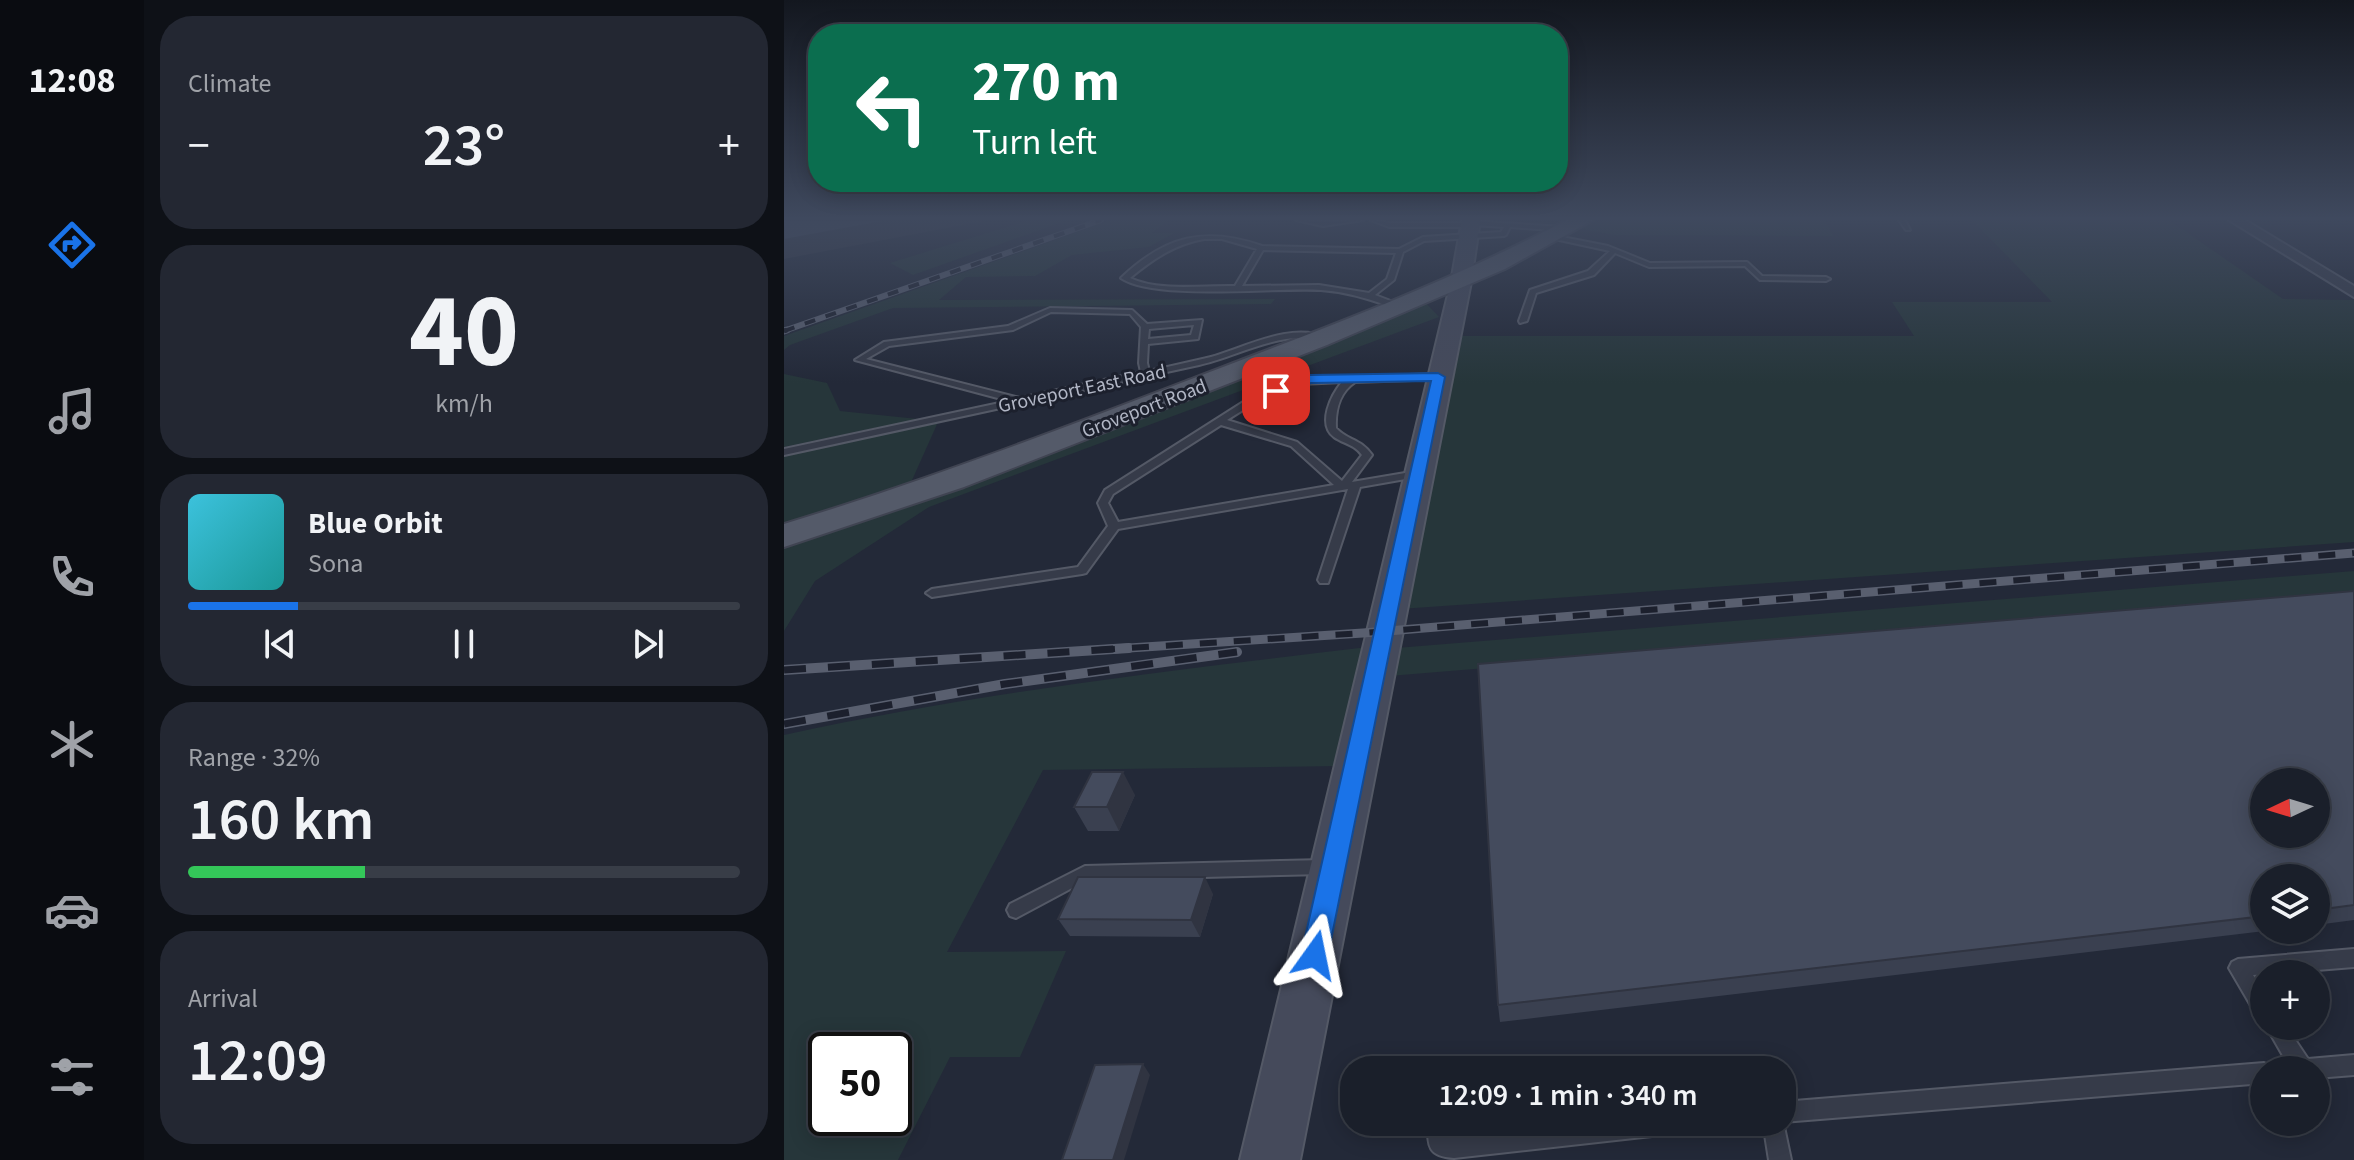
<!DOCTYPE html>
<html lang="en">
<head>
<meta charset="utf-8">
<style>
	:root { --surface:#1a1f2a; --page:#232732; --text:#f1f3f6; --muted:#9fa2a8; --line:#383d47; --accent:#1a73e8 }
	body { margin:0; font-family:"Source Sans 3",sans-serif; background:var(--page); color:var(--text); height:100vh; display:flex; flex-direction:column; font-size:30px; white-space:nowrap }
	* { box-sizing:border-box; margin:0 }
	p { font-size:26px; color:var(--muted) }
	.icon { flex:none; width:44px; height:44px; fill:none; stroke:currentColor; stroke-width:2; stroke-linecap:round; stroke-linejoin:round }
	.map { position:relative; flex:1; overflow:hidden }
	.details { display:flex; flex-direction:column; gap:16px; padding:16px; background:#0e1117; width:640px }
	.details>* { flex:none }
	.banner { position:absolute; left:24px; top:24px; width:760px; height:168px; border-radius:32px; box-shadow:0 4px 20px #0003,0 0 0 2px var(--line); background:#0b6e4f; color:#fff; overflow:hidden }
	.needle { width:52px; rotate:266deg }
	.fabs { position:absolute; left:1466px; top:768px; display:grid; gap:16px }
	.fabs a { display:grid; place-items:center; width:80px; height:80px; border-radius:50%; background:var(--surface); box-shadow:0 4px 20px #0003,0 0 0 2px var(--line); font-size:40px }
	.speed { position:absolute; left:24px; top:1032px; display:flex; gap:16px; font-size:40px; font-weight:700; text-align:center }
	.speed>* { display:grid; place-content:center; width:104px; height:104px; border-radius:50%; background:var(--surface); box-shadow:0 4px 20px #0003,0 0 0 2px var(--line); line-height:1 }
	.speed .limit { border:4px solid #111; border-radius:12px; background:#fff; color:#111 }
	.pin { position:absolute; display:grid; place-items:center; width:68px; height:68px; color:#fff; margin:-34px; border-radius:16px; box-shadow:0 4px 12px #0006 }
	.me { position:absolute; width:88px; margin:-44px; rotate:12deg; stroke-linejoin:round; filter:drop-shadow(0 0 6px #0008) }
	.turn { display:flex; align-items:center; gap:28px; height:168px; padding:0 32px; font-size:36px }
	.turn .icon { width:104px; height:104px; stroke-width:2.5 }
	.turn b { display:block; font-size:56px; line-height:68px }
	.big { font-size:60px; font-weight:600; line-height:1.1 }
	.details .widget { flex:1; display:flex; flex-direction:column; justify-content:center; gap:12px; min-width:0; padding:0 28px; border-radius:32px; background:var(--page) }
	.details .dial { align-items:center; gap:0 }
	.dial b { font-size:104px; line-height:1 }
	.song { display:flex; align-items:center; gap:24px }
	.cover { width:96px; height:96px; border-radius:12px; background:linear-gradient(135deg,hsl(190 70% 55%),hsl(180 70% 35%)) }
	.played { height:8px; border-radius:4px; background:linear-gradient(90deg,var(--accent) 20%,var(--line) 20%) }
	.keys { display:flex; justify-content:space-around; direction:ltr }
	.heat { display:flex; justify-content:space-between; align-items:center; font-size:44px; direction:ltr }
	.charge { height:12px; border-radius:6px; background:linear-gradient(90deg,#34c759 32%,var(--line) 0) }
	.trip { position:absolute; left:556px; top:1056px; width:456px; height:80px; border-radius:32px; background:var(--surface); box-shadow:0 4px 20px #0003,0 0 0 2px var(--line); font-weight:600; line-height:80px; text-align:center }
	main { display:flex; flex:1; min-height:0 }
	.menu { display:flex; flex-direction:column; width:144px; justify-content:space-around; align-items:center; background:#0a0c11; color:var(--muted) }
	.menu .icon { width:56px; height:56px }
	.menu .selected { color:var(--accent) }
	.menu b { font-size:36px; color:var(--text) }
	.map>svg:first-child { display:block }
	.green { fill:#26363a; fill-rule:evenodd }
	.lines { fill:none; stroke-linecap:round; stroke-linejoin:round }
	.lane-casing { stroke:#545966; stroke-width:4 }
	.street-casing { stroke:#545966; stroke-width:4 }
	.secondary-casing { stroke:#545966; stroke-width:4 }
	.primary-casing { stroke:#404452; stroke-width:4 }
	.lane { fill:#363b49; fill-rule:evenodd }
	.street { fill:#363b49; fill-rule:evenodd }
	.secondary { fill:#454a5b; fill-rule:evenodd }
	.primary { fill:#545a69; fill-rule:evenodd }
	.rail-far3-casing { stroke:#595f6f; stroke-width:6 }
	.rail-far2-casing { stroke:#595f6f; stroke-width:7 }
	.rail-far1-casing { stroke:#595f6f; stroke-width:9 }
	.rail-casing { stroke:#595f6f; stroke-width:10 }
	.rail-far3 { stroke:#1c202d; stroke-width:4; stroke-dasharray:11; stroke-linecap:butt }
	.rail-far2 { stroke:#1c202d; stroke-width:5; stroke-dasharray:14; stroke-linecap:butt }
	.rail-far1 { stroke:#1c202d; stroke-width:6; stroke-dasharray:17; stroke-linecap:butt }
	.rail { stroke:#1c202d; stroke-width:7; stroke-dasharray:22; stroke-linecap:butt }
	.wall { fill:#3a4050 }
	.shaded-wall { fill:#303441 }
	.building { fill:#444b5d; stroke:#303441; stroke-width:2; fill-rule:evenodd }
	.route { fill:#1a73e8; stroke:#114b97; stroke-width:2 }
	.labels { text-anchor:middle; stroke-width:6; stroke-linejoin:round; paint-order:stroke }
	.far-street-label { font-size:20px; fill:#b1b6c5; stroke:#1c202d }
</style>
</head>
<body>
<main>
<nav class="menu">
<b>12:08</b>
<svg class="icon selected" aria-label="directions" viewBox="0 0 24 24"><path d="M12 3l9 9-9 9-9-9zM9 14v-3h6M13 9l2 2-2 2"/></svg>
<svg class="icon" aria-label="music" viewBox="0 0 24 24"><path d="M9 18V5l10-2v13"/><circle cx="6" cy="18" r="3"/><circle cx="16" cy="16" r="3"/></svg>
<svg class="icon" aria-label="phone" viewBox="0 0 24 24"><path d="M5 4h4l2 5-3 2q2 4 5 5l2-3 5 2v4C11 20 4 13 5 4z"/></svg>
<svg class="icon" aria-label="climate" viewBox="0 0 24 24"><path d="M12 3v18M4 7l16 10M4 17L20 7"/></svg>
<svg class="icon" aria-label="car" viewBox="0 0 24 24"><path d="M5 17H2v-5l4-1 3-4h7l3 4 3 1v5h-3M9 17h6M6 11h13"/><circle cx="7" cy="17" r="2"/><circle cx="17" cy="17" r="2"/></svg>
<svg class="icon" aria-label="filters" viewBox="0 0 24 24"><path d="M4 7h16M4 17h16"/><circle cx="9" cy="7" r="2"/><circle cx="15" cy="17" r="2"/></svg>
</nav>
<section class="details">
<div class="widget"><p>Climate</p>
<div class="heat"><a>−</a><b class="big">23°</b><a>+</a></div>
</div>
<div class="widget dial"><b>40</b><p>km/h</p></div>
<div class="widget">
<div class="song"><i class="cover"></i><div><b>Blue Orbit</b><p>Sona</p></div></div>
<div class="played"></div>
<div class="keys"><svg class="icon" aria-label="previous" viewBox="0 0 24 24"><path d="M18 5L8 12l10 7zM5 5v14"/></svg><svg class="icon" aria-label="pause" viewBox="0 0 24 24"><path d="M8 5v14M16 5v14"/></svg><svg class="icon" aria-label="next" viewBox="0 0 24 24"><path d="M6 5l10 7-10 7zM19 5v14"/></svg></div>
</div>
<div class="widget"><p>Range · 32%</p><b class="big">160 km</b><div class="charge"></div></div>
<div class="widget"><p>Arrival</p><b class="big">12:09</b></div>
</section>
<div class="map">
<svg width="1570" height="1160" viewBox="0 0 1570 1160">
	<rect width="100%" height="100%" fill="#232938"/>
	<g class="green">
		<polygon points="245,220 284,220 129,275 106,263"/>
		<polygon points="327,220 385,220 368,233 390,233 365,247 288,255 251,276 182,277 155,300 491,299 487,304 109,308 6,345 0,350 0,336"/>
		<polygon points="809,220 1041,220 1049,236 830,235 794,228"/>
		<polygon points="1188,220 1385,220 1499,299 1570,300 1570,542 616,609 670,336 1130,336 1108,302 1268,302"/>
		<polygon points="641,302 655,317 145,507 31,581 0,631 0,543"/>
		<polygon points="0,374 43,383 56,411 134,419 0,447"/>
		<polygon points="154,422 125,487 0,528 0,454"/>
		<polygon points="1570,571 1570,596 605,676 612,648"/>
		<path d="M584,647l-27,119 -298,4 -96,182 119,-1 -46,106h-70l-52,103h-114v-425c192,-42 389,-65 584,-88zM42,1050h68v68h-68z"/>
	</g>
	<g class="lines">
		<defs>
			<g id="lane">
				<polygon points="512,220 539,222 579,220 539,226"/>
				<path d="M587,220l19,3h78l3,-2 92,6 3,2 -3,2 -53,-4 -4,8 -2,1 -80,5 -21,11 -9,28 -19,15 26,10 1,2 -4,2c-27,-9 -48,-17 -77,-19 -46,-3 -166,11 -200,-12 44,-42 84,-52 141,-32l137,3 24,-12 78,-5 3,-5 -31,-2 -3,2h-81zM420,239h18l35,10 -22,37c-33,-1 -75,6 -105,-8 23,-19 45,-34 74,-39zM479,250l133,3 -9,26 -18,14 -50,-8 -77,1z"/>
				<polygon points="1115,220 1121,220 1126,230 1122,230"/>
				<polygon points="768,235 824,246 866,263 963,262 978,276 1042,277 1046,279 1042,281 976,280 961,266 865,267 831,253 810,275 752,293 743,321 736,323 735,321 746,290 804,271 826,251 766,238 765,237"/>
				<path d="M266,308l82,2 15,14 55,-4 -4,19 -50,5 -1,19 2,8c21,-5 42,-9 62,-14 33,-9 82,-36 115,-19l-4,2c-42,-10 -83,16 -123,25 -138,30 -277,60 -415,90v-6l225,-48 -154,-41 29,-18 124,-16zM267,312l79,2 11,13 -2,36 2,9 -121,26 -154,-39 23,-13 124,-16zM410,325l-3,10 -43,4 1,-10z"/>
				<path d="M654,374l4,3 -1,2 -86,3c-15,10 -20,28 -19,46 12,13 24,10 36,27l-20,27 65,-11 5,3 -5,3 -57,10 -32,96h-8l-2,-3 30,-91 -230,40 -32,44 -4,1 -150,23 -6,-4 6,-4 146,-22 30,-41 -10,-23 7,-13 143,-91 49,-20zM558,382c-11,13 -25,42 -8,55 10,7 20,7 28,18l-20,26 -45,-39 -70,-22 27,-17 47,-19zM437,425l70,21 43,39 -216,37 -10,-19 5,-9z"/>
				<polygon points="540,860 546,862 548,867 546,872 540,874 303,880 232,918 226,916 223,910 226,904 301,866"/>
				<polygon points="1570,949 1570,967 1469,975 1480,992 1480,1018 1473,1016 1445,968 1448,962 1454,959"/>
				<polygon points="1482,1026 1502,1026 1524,1059 1570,1055 1570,1075 1532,1078 1532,1070 1505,1070 1506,1068"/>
				<polygon points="1480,1063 1487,1066 1489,1070 1480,1070 1480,1083 999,1122 1007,1160 985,1160 979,1122 998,1122 998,1102"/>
				<path d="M644,1122h20v15l6,1 141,-16h103l-3,7 -7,3 -234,26c-27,-2 -26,-12 -26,-36z"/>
			</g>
			<polygon id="street" points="1445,220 1461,220 1570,286 1570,297"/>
			<polygon id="secondary" points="678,220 696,220 687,282 516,1160 456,1160 667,282"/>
			<path id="primary" d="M783,220h26l-88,49 -178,76 -363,142 -180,60v-23c139,-42 274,-94 410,-146 126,-48 253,-95 373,-158z"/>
		</defs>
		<use href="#lane" class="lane-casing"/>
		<use href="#street" class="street-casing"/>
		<use href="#secondary" class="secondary-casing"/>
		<use href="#primary" class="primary-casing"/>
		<use href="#lane" class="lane"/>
		<use href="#street" class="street"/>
		<use href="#secondary" class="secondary"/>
		<use href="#primary" class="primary"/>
		<defs>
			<polyline id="rail-far3" points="0,331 317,220"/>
			<polyline id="rail-far2" points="0,331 3,330"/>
			<polyline id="rail-far1" points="314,650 579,633 1570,553"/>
			<g id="rail">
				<polyline points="0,670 345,648"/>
				<polyline points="0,724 221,684 453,652"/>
			</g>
		</defs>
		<use href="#rail-far3" class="rail-far3-casing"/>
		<use href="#rail-far2" class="rail-far2-casing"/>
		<use href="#rail-far1" class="rail-far1-casing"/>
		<use href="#rail" class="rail-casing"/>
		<use href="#rail-far3" class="rail-far3"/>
		<use href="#rail-far2" class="rail-far2"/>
		<use href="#rail-far1" class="rail-far1"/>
		<use href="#rail" class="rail"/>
	</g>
	<g class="wall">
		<polygon points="1570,591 1570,920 1532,925 1532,878 1480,878 1480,930 1489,930 716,1022 714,1005"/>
		<polygon points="351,795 335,831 304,831 290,807"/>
		<polygon points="429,894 416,937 286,936 274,919"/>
	</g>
	<g class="shaded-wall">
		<polygon points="109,220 205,220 0,259 0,240"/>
		<polygon points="339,772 351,795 335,831 323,807"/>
		<polygon points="421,877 429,894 416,937 407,920"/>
		<polygon points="359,1064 366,1075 340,1160 329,1160"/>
	</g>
	<g class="building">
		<polygon points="0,220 109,220 0,240"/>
		<path d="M1570,591v314l-38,5v-32h-52v38l-766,89 -20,-341zM1480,782h52v52h-52z"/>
		<polygon points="308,772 339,772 323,807 290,807"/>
		<polygon points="294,877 421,877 407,920 274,919"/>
		<polygon points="359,1064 329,1160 278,1160 311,1065"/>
	</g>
	<linearGradient id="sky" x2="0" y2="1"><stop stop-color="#13171f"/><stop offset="0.57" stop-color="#3f495e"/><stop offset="1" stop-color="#3f495e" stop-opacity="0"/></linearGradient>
	<rect width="1570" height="383" fill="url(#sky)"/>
	<polygon class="route" points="654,373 661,377 544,955 540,964 531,968 521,964 517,955 647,381 527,383 492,395 485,391 526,375"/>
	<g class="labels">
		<g class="far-street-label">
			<text transform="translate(298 388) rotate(-12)" y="7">Groveport East Road</text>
			<text transform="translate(360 408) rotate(-21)" y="7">Groveport Road</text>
		</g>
	</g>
</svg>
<div class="fabs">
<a><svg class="needle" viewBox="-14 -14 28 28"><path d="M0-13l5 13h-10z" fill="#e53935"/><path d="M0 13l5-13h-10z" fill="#9fa2a8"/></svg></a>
<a><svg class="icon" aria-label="layers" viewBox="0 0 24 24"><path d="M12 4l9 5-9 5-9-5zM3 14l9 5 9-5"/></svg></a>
<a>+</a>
<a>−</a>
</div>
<div class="speed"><div class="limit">50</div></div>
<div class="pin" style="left:492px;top:391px;background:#d93025"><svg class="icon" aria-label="arrive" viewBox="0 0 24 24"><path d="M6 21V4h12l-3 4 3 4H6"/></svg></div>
<svg class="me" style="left:531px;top:955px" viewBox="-20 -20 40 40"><path d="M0-17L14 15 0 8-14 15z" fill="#1a73e8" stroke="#fff" stroke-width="4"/></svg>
<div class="trip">12:09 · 1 min · 340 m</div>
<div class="banner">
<div class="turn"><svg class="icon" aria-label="left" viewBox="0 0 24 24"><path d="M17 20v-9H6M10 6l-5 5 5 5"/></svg><div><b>270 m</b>Turn left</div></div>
</div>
</div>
</main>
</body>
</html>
